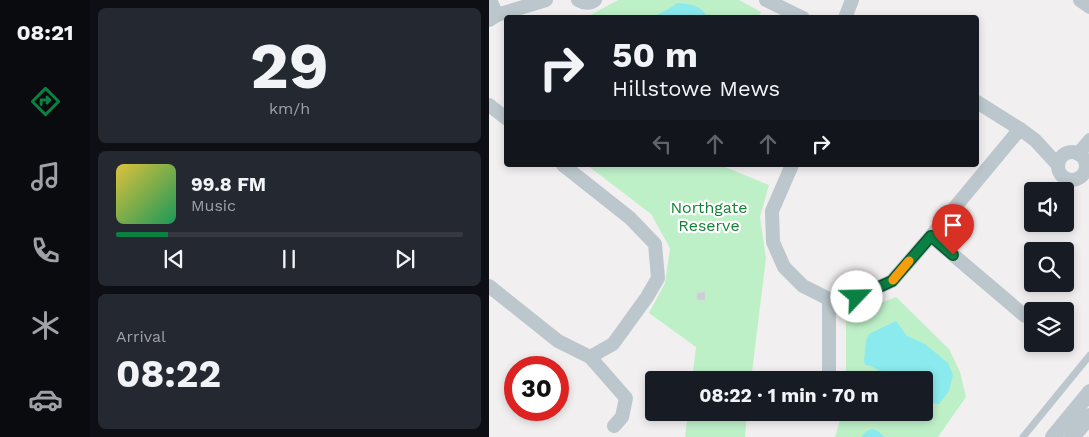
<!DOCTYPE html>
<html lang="en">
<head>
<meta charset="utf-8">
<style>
	:root { --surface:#171b24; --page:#242831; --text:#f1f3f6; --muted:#9ea1a6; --line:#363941; --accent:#0b8043 }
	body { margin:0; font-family:"Work Sans",sans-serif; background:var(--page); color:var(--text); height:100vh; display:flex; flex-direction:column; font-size:19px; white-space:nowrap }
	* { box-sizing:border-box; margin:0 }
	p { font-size:16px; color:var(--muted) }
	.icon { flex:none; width:28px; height:28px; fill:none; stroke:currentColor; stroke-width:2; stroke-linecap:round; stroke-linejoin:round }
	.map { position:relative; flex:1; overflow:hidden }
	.details { display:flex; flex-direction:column; gap:8px; padding:8px; background:#0d0f14; width:399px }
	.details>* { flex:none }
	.hud { position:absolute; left:15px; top:15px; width:475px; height:152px; border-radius:5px; box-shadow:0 2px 8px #0003; background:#171b24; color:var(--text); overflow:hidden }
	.controls { position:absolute; left:535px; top:182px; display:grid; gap:10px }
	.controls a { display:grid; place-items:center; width:50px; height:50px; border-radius:5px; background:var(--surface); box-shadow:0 2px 8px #0003; font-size:25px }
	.speed { position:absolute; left:15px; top:356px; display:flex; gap:10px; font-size:25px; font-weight:700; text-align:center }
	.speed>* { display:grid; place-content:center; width:65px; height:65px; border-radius:50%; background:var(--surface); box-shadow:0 2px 8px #0003; line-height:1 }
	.speed .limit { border:8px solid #d22; background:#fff; color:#111 }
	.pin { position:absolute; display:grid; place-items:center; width:42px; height:42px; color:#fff; margin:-51px -21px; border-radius:50% 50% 50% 0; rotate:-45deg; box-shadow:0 0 5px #0007 }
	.pin .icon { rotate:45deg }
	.me { position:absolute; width:55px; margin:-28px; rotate:66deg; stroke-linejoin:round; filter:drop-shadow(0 0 4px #0008) }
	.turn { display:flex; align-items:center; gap:18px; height:105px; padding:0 25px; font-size:22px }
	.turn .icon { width:65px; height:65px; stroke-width:2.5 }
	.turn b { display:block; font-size:35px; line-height:42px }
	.lanes { display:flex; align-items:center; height:48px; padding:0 25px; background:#0003; justify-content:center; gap:25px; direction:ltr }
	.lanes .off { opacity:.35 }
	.big { font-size:38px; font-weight:700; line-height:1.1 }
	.details .card { flex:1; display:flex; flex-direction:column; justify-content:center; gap:8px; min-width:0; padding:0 18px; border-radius:8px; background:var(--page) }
	.details .dial { align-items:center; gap:0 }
	.dial b { font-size:65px; line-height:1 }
	.song { display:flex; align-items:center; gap:15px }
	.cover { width:60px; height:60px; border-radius:8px; background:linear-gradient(135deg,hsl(50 70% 55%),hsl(150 70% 35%)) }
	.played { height:5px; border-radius:2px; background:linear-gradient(90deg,var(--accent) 15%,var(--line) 15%) }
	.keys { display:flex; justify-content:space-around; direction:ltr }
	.trip { position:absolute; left:156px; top:371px; width:288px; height:50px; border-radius:5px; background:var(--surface); box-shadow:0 2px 8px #0003; font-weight:700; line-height:50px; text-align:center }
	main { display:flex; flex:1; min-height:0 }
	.tabs { display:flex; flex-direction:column; width:90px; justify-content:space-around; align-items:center; background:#090b0e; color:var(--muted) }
	.tabs .icon { width:35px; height:35px }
	.tabs .active { color:var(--accent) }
	.tabs b { font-size:22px; color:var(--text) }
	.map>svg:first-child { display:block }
	.green { fill:#bef0c8 }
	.water { fill:#8aeaed }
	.building { fill:#c9ced2; stroke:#d3d7db }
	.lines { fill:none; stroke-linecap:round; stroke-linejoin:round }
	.service { stroke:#bbc7cc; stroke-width:7 }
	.minor { stroke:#bbc7cc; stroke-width:14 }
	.tertiary { stroke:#bbc7cc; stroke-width:16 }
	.route-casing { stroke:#07532c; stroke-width:12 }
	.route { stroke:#0b8043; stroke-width:9 }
	.slow { stroke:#f59e0b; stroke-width:9 }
	.labels { text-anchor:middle; stroke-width:4.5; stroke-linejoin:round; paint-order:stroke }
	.park-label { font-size:16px; fill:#168139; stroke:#fff }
</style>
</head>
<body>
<main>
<nav class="tabs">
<b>08:21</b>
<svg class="icon active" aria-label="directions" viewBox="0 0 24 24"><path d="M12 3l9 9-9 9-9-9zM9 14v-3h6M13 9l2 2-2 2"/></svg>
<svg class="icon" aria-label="music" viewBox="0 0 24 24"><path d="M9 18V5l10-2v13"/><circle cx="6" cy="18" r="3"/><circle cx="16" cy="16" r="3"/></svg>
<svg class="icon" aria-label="phone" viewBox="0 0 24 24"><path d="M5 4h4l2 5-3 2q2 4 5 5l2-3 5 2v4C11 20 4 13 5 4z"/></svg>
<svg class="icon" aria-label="climate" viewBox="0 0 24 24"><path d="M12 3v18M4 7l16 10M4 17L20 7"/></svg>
<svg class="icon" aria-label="car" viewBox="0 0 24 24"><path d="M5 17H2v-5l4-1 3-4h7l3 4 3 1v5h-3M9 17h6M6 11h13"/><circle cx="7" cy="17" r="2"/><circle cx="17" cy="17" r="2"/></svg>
</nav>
<section class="details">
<div class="card dial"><b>29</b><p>km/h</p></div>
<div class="card">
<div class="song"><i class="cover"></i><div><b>99.8 FM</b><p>Music</p></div></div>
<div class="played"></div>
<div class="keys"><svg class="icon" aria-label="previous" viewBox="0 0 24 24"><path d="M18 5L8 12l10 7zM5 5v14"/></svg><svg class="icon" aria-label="pause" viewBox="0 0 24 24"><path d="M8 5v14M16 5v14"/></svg><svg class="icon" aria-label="next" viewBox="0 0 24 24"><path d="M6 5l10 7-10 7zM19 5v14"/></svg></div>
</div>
<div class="card"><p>Arrival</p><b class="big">08:22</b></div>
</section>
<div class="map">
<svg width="601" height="437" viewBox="0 0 601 437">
	<rect width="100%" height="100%" fill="#f2eff0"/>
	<g class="green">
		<polygon points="129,0 250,0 272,12 269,18 96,18"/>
		<polygon points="98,165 231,165 280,185 271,217 277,258 262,380 203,380 207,347 160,313 176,283 181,248 162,214"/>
		<polygon points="407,297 460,349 471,372 477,397 449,437 346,437 353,413 435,412 435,380 357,380 357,319 374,310"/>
		<polygon points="199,413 258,413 256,437 196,437"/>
	</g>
	<g class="water">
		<path d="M188,3c12,1 25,2 30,14h-50v-2c7,-4 14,-7 20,-12z"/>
		<polygon points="407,321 418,336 436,344 459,363 464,375 460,391 450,404 435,403 435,380 404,380 403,378 382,366 376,365 375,361 377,341 380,334"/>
		<polygon points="383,429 389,431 396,437 372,437 378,431"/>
	</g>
	<polygon class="building" points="216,292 216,300 208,300 208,293"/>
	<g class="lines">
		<polyline class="service" points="534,437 601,355"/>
		<g class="minor">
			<polyline points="1,0 8,15"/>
			<path d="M89,0c5,3 12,4 17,0"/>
			<polyline points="277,0 314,18"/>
			<polyline points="591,0 601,7"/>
			<polyline points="356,18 363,0"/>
			<polyline points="0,20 8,15 57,0"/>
			<polyline points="488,102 531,129 546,140 569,165"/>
			<polyline points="0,105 18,119"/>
			<circle cx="583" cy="166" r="14"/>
			<polyline points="589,154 601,140"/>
			<polyline points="303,165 283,211 284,242 295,267 314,286 340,299 368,297 403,281 442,236 531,129"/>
			<polyline points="442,236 536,316"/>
			<polyline points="0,286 69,341 101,357 124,344 158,297 169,278 166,244 141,218 74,165"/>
			<polyline points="101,357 137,398 133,417 125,426"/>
			<polyline points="340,380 340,299"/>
		</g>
		<g class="tertiary">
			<polyline points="564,437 601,392"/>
			<polyline points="583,437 601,416"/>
		</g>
	</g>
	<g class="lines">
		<defs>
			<polyline id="route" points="368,297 403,281 442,236 464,255"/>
		</defs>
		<use href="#route" class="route-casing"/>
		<use href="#route" class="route"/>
		<polyline class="slow" points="404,280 420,261"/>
	</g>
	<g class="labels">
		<g class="park-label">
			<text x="220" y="213">Northgate<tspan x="220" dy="18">Reserve</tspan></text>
		</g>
	</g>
</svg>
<div class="controls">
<a><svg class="icon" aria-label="sound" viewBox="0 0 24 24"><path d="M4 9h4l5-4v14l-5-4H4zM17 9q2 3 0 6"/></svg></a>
<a><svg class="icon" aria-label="search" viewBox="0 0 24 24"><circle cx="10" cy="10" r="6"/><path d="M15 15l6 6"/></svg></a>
<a><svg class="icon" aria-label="layers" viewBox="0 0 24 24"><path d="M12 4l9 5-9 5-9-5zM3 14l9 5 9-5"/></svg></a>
</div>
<div class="speed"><div class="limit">30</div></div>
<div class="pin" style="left:464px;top:255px;background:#d93025"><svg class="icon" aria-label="arrive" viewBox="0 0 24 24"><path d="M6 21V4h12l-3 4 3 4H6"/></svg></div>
<svg class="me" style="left:368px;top:297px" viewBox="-20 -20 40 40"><circle r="19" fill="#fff"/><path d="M0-13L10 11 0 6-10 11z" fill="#0b8043"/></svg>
<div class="trip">08:22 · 1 min · 70 m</div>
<div class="hud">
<div class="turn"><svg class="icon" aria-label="right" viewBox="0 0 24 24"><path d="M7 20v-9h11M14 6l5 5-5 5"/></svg><div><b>50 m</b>Hillstowe Mews</div></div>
<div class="lanes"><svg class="icon off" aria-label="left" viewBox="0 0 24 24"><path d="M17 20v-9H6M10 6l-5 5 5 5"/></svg><svg class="icon off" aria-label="ahead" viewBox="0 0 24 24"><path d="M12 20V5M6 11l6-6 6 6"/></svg><svg class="icon off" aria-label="ahead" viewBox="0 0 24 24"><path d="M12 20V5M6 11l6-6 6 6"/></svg><svg class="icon" aria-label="right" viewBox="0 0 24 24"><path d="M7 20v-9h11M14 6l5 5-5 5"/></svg></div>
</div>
</div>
</main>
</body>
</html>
